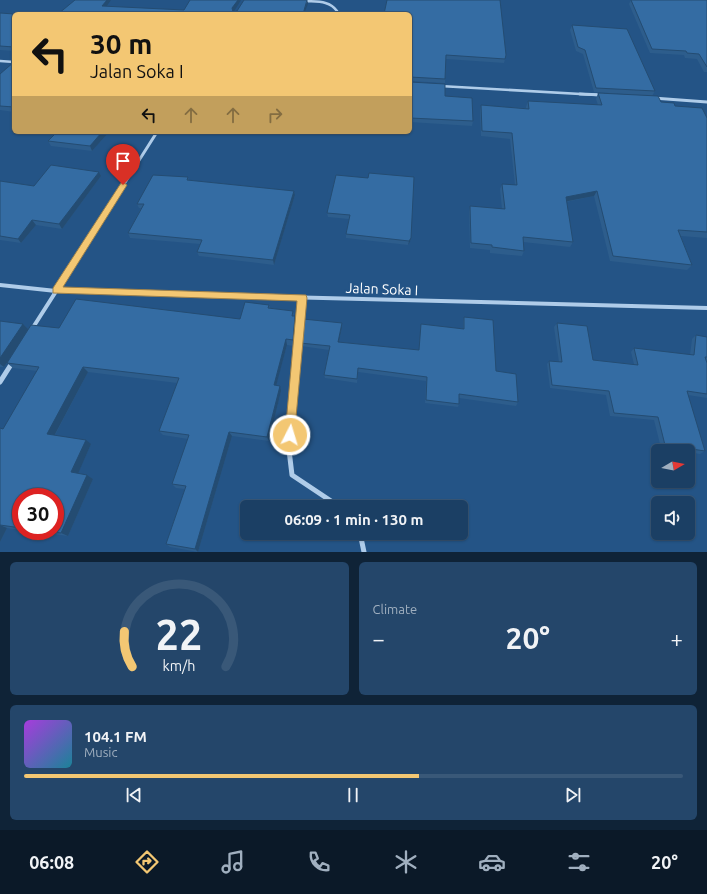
<!DOCTYPE html>
<html lang="en">
<head>
<meta charset="utf-8">
<style>
	:root { --surface:#1b3f64; --page:#24466a; --text:#f1f3f6; --muted:#a0afbf; --line:#395878; --accent:#f3c773 }
	body { margin:0; font-family:Ubuntu,sans-serif; background:var(--page); color:var(--text); height:100vh; display:flex; flex-direction:column; font-size:15px; white-space:nowrap }
	* { box-sizing:border-box; margin:0 }
	p { font-size:13px; color:var(--muted) }
	.icon { flex:none; width:22px; height:22px; fill:none; stroke:currentColor; stroke-width:2; stroke-linecap:round; stroke-linejoin:round }
	.map { position:relative; height:552px; overflow:hidden }
	.drawer { display:flex; flex-direction:column; gap:10px; padding:10px; background:#0f2337; flex:1 }
	.drawer>* { flex:none }
	.top-card { position:absolute; left:12px; top:12px; width:400px; height:122px; border-radius:6px; box-shadow:0 1px 3px #0004,0 0 0 1px var(--line); background:#f3c773; color:#111; overflow:hidden }
	.needle { width:26px; rotate:80deg }
	.fabs { position:absolute; left:651px; top:444px; display:grid; gap:8px }
	.fabs a { display:grid; place-items:center; width:44px; height:44px; border-radius:6px; background:var(--surface); box-shadow:0 1px 3px #0004,0 0 0 1px var(--line); font-size:20px }
	.speed { position:absolute; left:12px; top:488px; display:flex; gap:8px; font-size:20px; font-weight:700; text-align:center }
	.speed>* { display:grid; place-content:center; width:52px; height:52px; border-radius:50%; background:var(--surface); box-shadow:0 1px 3px #0004,0 0 0 1px var(--line); line-height:1 }
	.speed .limit { border:6px solid #d22; background:#fff; color:#111 }
	.pin { position:absolute; display:grid; place-items:center; width:34px; height:34px; color:#fff; margin:-41px -17px; border-radius:50% 50% 50% 0; rotate:-45deg; box-shadow:0 0 4px #0007 }
	.pin .icon { rotate:45deg }
	.me { position:absolute; width:44px; margin:-22px; rotate:5deg; stroke-linejoin:round; filter:drop-shadow(0 0 3px #0008) }
	.turn { display:flex; align-items:center; gap:14px; height:84px; padding:0 12px; font-size:18px }
	.turn .icon { width:52px; height:52px; stroke-width:2.5 }
	.turn b { display:block; font-size:28px; line-height:34px }
	.lanes { display:flex; align-items:center; height:38px; padding:0 12px; background:#0003; justify-content:center; gap:20px; direction:ltr }
	.lanes .off { opacity:.35 }
	.big { font-size:30px; font-weight:600; line-height:1.1 }
	.drawer .tile { flex:1; display:flex; flex-direction:column; justify-content:center; gap:6px; min-width:0; padding:0 14px; border-radius:6px; background:var(--page) }
	.drawer .dial { align-items:center; gap:0 }
	.dial svg { height:104px; overflow:visible; fill:none; stroke:var(--line); stroke-width:7; stroke-linecap:round; text-anchor:middle }
	.dial text { fill:var(--text); stroke:none }
	.song { display:flex; align-items:center; gap:12px }
	.cover { width:48px; height:48px; border-radius:6px; background:linear-gradient(135deg,hsl(280 70% 55%),hsl(190 70% 35%)) }
	.played { height:4px; border-radius:2px; background:linear-gradient(90deg,var(--accent) 60%,var(--line) 60%) }
	.keys { display:flex; justify-content:space-around; direction:ltr }
	.heat { display:flex; justify-content:space-between; align-items:center; font-size:22px; direction:ltr }
	.drawer .tiles { flex:1; display:grid; gap:10px; grid-template-columns:1fr 1fr }
	.tile:last-child { grid-column:span 2 }
	.trip { position:absolute; left:240px; top:500px; width:228px; height:40px; border-radius:6px; background:var(--surface); box-shadow:0 1px 3px #0004,0 0 0 1px var(--line); font-weight:600; line-height:40px; text-align:center }
	.tabs { display:flex; height:64px; justify-content:space-around; align-items:center; background:#0b1928; color:var(--muted) }
	.tabs .icon { width:28px; height:28px }
	.tabs .current { color:var(--accent) }
	.tabs b { font-size:18px; color:var(--text) }
	.map>svg:first-child { display:block }
	.lines { fill:none; stroke-linecap:round; stroke-linejoin:round }
	.street-far3 { stroke:#afcce9; stroke-width:2.5 }
	.street-far2 { stroke:#afcce9; stroke-width:3 }
	.street-far1 { stroke:#afcce9; stroke-width:4 }
	.street { stroke:#afcce9; stroke-width:5 }
	.wall { fill:#2d5d8c }
	.shaded-wall { fill:#244c72 }
	.building { fill:#346ca3; stroke:#244c72 }
	.route { fill:#f3c773; stroke:#9e814b }
	.labels { text-anchor:middle; stroke-width:4; stroke-linejoin:round; paint-order:stroke }
	.street-label { font-size:14px; fill:#fff; stroke:#245486 }
</style>
</head>
<body>
<div class="map">
<svg width="707" height="552" viewBox="0 0 707 552">
	<rect width="100%" height="100%" fill="#245486"/>
	<g class="lines">
		<g class="street-far3">
			<path d="M304,1c13,1 25,-1 33,10"/>
			<polyline points="0,61 14,62"/>
			<polyline points="440,86 598,95"/>
		</g>
		<g class="street-far2">
			<polyline points="580,94 603,95"/>
			<polyline points="653,98 707,102"/>
			<polyline points="105,214 157,132"/>
		</g>
		<g class="street-far1">
			<polyline points="0,285 56,291 707,308"/>
			<polyline points="32,329 106,213"/>
			<polyline points="296,363 302,298"/>
		</g>
		<g class="street">
			<polyline points="296,362 289,450 292,475 340,507"/>
			<polyline points="0,382 12,363"/>
			<polyline points="360,533 364,552"/>
		</g>
	</g>
	<g class="wall">
		<polygon points="631,0 707,0 707,72 704,72 697,59 685,58 684,55 650,53 629,4"/>
		<polygon points="0,13 14,14 14,51 0,50"/>
		<polygon points="410,14 506,55 504,63 446,59 445,83 410,81"/>
		<polygon points="572,25 655,91 652,96 594,92 583,54 576,51 570,30"/>
		<polygon points="14,62 14,112 0,110 0,74"/>
		<polygon points="410,82 445,96 473,121 472,126 410,122"/>
		<polygon points="598,93 661,102 675,106 707,118 707,238 681,236 692,265 687,270 610,261 594,196 566,202 573,242 570,247 523,242 524,251 522,256 490,253 490,250 470,248 469,212 470,206 502,209 500,189 502,184 515,185 510,139 481,136 480,110 481,105 526,108 526,107 528,101 598,105 596,99"/>
		<polygon points="109,132 92,151 51,146 48,141"/>
		<polygon points="175,132 210,132 208,135"/>
		<polygon points="99,172 101,176 62,229 36,225 21,243 0,240 0,181 34,186"/>
		<polygon points="336,175 411,238 410,242 408,245 346,238 346,234 349,219 328,217 327,213"/>
		<polygon points="188,177 189,181 294,191 295,195 274,265 199,256 197,252 200,244 130,238 128,233 141,208 139,208 137,204"/>
		<polygon points="269,305 270,308 293,311 294,316 296,322 294,346 287,345 276,385 281,391 269,441 232,436 198,552 170,547 166,544 185,489 176,488 172,484 188,439 163,435 159,431 177,383 88,372 55,435 91,444 78,473 87,475 93,479 68,536 31,531 55,531 21,497 21,530 7,528 0,542 0,428 3,429 37,371 13,368 7,363 4,367 0,367 0,321 23,324 28,329 240,319"/>
		<polygon points="464,317 496,371 518,402 516,406 459,398 459,404 458,407 425,403 426,381 358,372 357,383 325,378 324,375 329,350 301,346 300,343 342,327 339,342 419,350 421,324 463,329 463,321"/>
		<polygon points="557,323 593,360 634,364 631,352 634,348 690,355 692,339 696,335 707,337 707,361 706,361 707,363 707,398 688,395 705,451 700,454 688,452 688,451 680,451 661,448 654,420 610,416 606,395 550,388 547,364 549,361 559,362 554,327"/>
	</g>
	<g class="shaded-wall">
		<polygon points="107,0 111,0 104,10 102,6"/>
		<polygon points="238,0 241,0 233,13 232,8"/>
		<polygon points="308,0 308,4 304,14 303,14"/>
		<polygon points="102,132 109,132 92,151 90,146"/>
		<polygon points="99,172 101,176 62,229 59,224"/>
		<polygon points="294,191 295,195 274,265 273,260"/>
		<polygon points="597,191 594,196 563,202 566,197"/>
		<polygon points="32,220 36,225 21,243 18,239"/>
		<polygon points="411,238 410,242 408,245 409,241"/>
		<polygon points="295,316 296,322 294,346 293,340"/>
		<polygon points="342,323 342,327 338,346 338,342"/>
		<polygon points="23,324 29,330 4,367 0,364 0,358"/>
		<polygon points="286,339 287,345 275,390 274,385"/>
		<polygon points="83,367 88,372 53,438 47,434"/>
		<polygon points="280,386 281,391 269,441 267,437"/>
		<polygon points="229,432 232,436 198,552 195,549"/>
		<polygon points="86,440 91,444 77,476 71,472"/>
		<polygon points="87,475 93,479 68,536 61,533"/>
		<polygon points="0,525 7,528 0,542"/>
	</g>
	<g class="building">
		<polygon points="75,0 107,0 102,6 184,10 190,0 238,0 232,8 233,12 237,11 244,0 307,0 303,14 58,14"/>
		<polygon points="387,0 500,0 506,55 505,59 446,55 445,79 410,77 410,14 384,14"/>
		<polygon points="631,0 707,0 707,67 699,54 687,53 686,51 652,49"/>
		<polygon points="0,13 14,14 14,47 0,46"/>
		<polygon points="572,25 627,29 655,91 596,88 585,50 578,47"/>
		<polygon points="14,62 14,107 0,106 0,74"/>
		<polygon points="410,82 445,84 445,96 472,98 473,121 410,118"/>
		<polygon points="598,93 658,96 661,102 674,103 675,106 702,108 707,118 707,232 678,230 692,265 613,256 597,191 566,197 573,242 523,237 524,251 492,247 492,245 471,243 470,206 505,209 502,184 517,185 512,133 482,131 481,105 529,109 528,101 602,105"/>
		<polygon points="57,132 102,132 90,146 48,141"/>
		<polygon points="51,165 99,172 59,224 32,220 18,239 0,236 0,181 34,186"/>
		<polygon points="369,173 414,177 411,238 409,241 346,234 350,215 327,213 336,175 368,178"/>
		<polygon points="153,175 188,177 187,180 294,191 273,260 197,252 202,240 128,233 144,204 137,204"/>
		<polygon points="76,299 240,319 245,302 269,305 268,308 293,311 292,316 295,316 293,340 286,339 274,385 280,386 267,437 229,432 195,549 166,544 186,486 172,484 189,435 159,431 179,378 83,367 47,434 86,440 71,472 87,475 61,533 45,531 55,531 55,497 21,497 21,528 0,525 0,428 3,429 39,367 7,363 31,325 59,328"/>
		<polygon points="464,317 493,320 496,371 516,374 518,402 459,394 459,404 426,400 427,377 358,368 357,379 324,375 330,346 300,343 303,319 342,323 338,342 419,350 421,324 464,329"/>
		<polygon points="0,321 23,324 0,358"/>
		<polygon points="557,323 587,326 593,360 638,365 634,348 694,355 696,335 707,337 707,357 705,357 707,363 707,394 687,391 705,451 665,445 658,417 614,413 609,391 552,385 549,361 562,362"/>
	</g>
	<polygon class="route" points="123,182 127,185 63,287 306,295 307,298 294,439 290,440 286,439 285,435 297,301 53,293 53,288 121,183"/>
	<g class="labels">
		<g class="street-label">
			<text transform="translate(382 289) rotate(2)" y="5">Jalan Soka I</text>
		</g>
	</g>
</svg>
<div class="fabs">
<a><svg class="needle" viewBox="-14 -14 28 28"><path d="M0-13l5 13h-10z" fill="#e53935"/><path d="M0 13l5-13h-10z" fill="#a0afbf"/></svg></a>
<a><svg class="icon" aria-label="sound" viewBox="0 0 24 24"><path d="M4 9h4l5-4v14l-5-4H4zM17 9q2 3 0 6"/></svg></a>
</div>
<div class="speed"><div class="limit">30</div></div>
<div class="pin" style="left:123px;top:185px;background:#d93025"><svg class="icon" aria-label="arrive" viewBox="0 0 24 24"><path d="M6 21V4h12l-3 4 3 4H6"/></svg></div>
<svg class="me" style="left:290px;top:435px" viewBox="-20 -20 40 40"><circle r="17" fill="#f3c773" stroke="#fff" stroke-width="3"/><path d="M0-11L8 9 0 5-8 9z" fill="#fff"/></svg>
<div class="trip">06:09 · 1 min · 130 m</div>
<div class="top-card">
<div class="turn"><svg class="icon" aria-label="left" viewBox="0 0 24 24"><path d="M17 20v-9H6M10 6l-5 5 5 5"/></svg><div><b>30 m</b>Jalan Soka I</div></div>
<div class="lanes"><svg class="icon" aria-label="left" viewBox="0 0 24 24"><path d="M17 20v-9H6M10 6l-5 5 5 5"/></svg><svg class="icon off" aria-label="ahead" viewBox="0 0 24 24"><path d="M12 20V5M6 11l6-6 6 6"/></svg><svg class="icon off" aria-label="ahead" viewBox="0 0 24 24"><path d="M12 20V5M6 11l6-6 6 6"/></svg><svg class="icon off" aria-label="right" viewBox="0 0 24 24"><path d="M7 20v-9h11M14 6l5 5-5 5"/></svg></div>
</div>
</div>
<section class="drawer">
<div class="tiles">
<div class="tile dial"><svg viewBox="0 0 100 80">
<path d="M14 69A42 42 0 1 1 86 69"/>
<path d="M14 69A42 42 0 0 1 8 42" stroke="#f3c773"/>
<text x="50" y="56" font-size="32" font-weight="700">22</text>
<text x="50" y="72" font-size="11">km/h</text>
</svg></div>
<div class="tile"><p>Climate</p>
<div class="heat"><a>−</a><b class="big">20°</b><a>+</a></div>
</div>
<div class="tile">
<div class="song"><i class="cover"></i><div><b>104.1 FM</b><p>Music</p></div></div>
<div class="played"></div>
<div class="keys"><svg class="icon" aria-label="previous" viewBox="0 0 24 24"><path d="M18 5L8 12l10 7zM5 5v14"/></svg><svg class="icon" aria-label="pause" viewBox="0 0 24 24"><path d="M8 5v14M16 5v14"/></svg><svg class="icon" aria-label="next" viewBox="0 0 24 24"><path d="M6 5l10 7-10 7zM19 5v14"/></svg></div>
</div>
</div>
</section>
<nav class="tabs">
<b>06:08</b>
<svg class="icon current" aria-label="directions" viewBox="0 0 24 24"><path d="M12 3l9 9-9 9-9-9zM9 14v-3h6M13 9l2 2-2 2"/></svg>
<svg class="icon" aria-label="music" viewBox="0 0 24 24"><path d="M9 18V5l10-2v13"/><circle cx="6" cy="18" r="3"/><circle cx="16" cy="16" r="3"/></svg>
<svg class="icon" aria-label="phone" viewBox="0 0 24 24"><path d="M5 4h4l2 5-3 2q2 4 5 5l2-3 5 2v4C11 20 4 13 5 4z"/></svg>
<svg class="icon" aria-label="climate" viewBox="0 0 24 24"><path d="M12 3v18M4 7l16 10M4 17L20 7"/></svg>
<svg class="icon" aria-label="car" viewBox="0 0 24 24"><path d="M5 17H2v-5l4-1 3-4h7l3 4 3 1v5h-3M9 17h6M6 11h13"/><circle cx="7" cy="17" r="2"/><circle cx="17" cy="17" r="2"/></svg>
<svg class="icon" aria-label="filters" viewBox="0 0 24 24"><path d="M4 7h16M4 17h16"/><circle cx="9" cy="7" r="2"/><circle cx="15" cy="17" r="2"/></svg>
<b>20°</b>
</nav>
</body>
</html>
